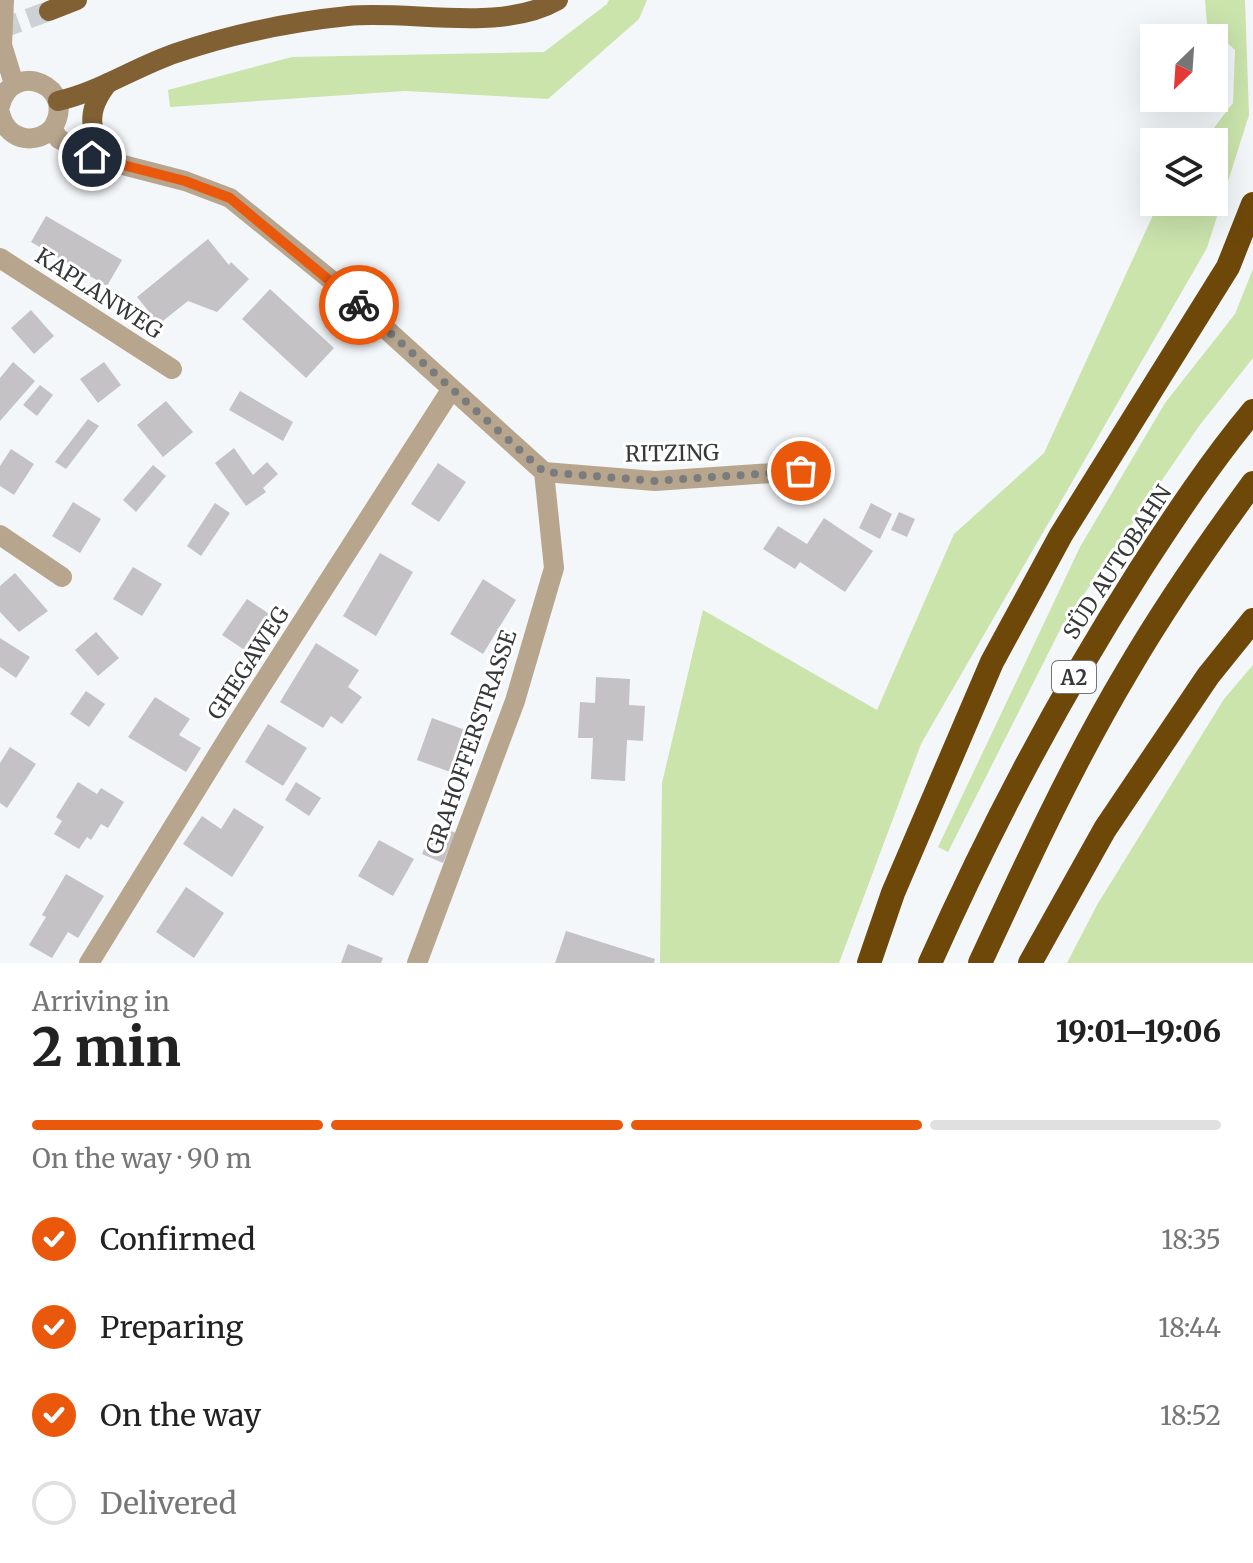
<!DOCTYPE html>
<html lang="en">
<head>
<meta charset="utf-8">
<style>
  :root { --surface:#fff; --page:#f6f6f6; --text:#222; --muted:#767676; --line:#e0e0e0; --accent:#ea580c }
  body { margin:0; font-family:Merriweather,serif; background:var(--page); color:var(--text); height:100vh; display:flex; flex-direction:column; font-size:30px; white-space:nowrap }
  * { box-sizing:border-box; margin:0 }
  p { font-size:26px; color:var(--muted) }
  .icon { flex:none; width:44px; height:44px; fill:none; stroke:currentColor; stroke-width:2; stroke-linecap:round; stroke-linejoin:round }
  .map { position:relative; height:963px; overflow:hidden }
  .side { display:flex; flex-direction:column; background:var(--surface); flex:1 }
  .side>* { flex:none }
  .needle { width:52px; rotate:205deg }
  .fabs { position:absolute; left:1140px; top:24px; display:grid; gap:16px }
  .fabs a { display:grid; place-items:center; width:88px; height:88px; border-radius:0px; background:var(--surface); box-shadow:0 8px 32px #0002; font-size:40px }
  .pin { position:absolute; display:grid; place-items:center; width:68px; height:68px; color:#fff; margin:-34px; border:4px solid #fff; border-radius:50%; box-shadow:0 2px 8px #0007 }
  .courier { position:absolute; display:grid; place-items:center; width:80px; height:80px; margin:-40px; border:6px solid #ea580c; border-radius:50%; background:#fff; color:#222; box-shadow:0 2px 10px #0007 }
  .headline em { font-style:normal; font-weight:800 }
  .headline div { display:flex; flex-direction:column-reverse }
  .headline { display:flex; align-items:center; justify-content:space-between; height:136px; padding:0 32px }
  h1 { font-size:52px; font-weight:800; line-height:60px }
  .bar { display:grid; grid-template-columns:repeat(4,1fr); gap:12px 8px; align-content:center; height:96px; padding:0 32px }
  .bar i { height:10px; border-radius:6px; background:var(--line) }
  .bar .current { background:var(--accent) }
  .bar p { grid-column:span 4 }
  ol { padding:0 32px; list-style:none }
  li { display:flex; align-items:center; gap:24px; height:88px }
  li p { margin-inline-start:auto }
  li .icon { padding:8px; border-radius:50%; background:var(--accent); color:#fff; stroke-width:4 }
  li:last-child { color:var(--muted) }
  li i { width:44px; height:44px; border:4px solid var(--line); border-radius:50% }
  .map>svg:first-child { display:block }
  .green { fill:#cae4ac }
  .building { fill:#c5c2c6 }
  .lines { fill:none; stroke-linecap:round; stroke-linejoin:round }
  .major-tunnel { stroke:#ced1d3; stroke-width:20; stroke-dasharray:20 10; stroke-linecap:butt }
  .minor { stroke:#b7a58d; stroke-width:20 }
  .major { stroke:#816134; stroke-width:20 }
  .highway { stroke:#6d4809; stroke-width:24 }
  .done { stroke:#797b7d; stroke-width:8; stroke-dasharray:0 14.4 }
  .route { stroke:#ea580c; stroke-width:10 }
  .labels { text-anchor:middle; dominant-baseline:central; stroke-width:6; stroke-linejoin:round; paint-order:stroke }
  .shield { fill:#fff; stroke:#737474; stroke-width:2 }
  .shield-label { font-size:20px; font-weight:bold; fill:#373839 }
  .street-label { font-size:22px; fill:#373839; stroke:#fff }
</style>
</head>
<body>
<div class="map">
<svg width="1253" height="963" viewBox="0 0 1253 963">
  <rect width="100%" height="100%" fill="#f4f7fa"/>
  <g class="green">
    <path d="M 609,0 L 647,0 L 639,19 L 548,99 L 405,91 L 170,107 L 168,90 L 292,57 L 544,52 L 607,4 Z"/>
    <path d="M 1205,0 L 1245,0 L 1249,115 L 1207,248 L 921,744 L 839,963 L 660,963 L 662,783 L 703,610 L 877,710 L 954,534 L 1044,453 L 1159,202 L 1214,202 L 1214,142 L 1203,142 L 1233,103 L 1235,50 L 1207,25 Z"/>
    <path d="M 1253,269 L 1253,358 L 1199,426 L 1061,628 L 948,852 L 938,847 L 1080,547 L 1165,403 L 1235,314 Z"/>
    <path d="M 1253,665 L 1253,963 L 1067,963 L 1097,905 L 1224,699 Z"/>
  </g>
  <g class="building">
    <path d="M 46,216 L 122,260 L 107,286 L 31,242 Z"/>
    <path d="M 208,239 L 229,265 L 231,262 L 249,279 L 217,312 L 188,301 L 159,324 L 137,297 Z"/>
    <path d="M 270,289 L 334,348 L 306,378 L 242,319 Z"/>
    <path d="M 31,310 L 54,336 L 34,354 L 11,328 Z"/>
    <path d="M 13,362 L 35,381 L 0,421 L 0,378 Z"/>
    <path d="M 104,362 L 121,385 L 98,403 L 80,379 Z"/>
    <path d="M 40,385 L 53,395 L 37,416 L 23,405 Z"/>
    <path d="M 240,391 L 293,422 L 283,441 L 229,410 Z"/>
    <path d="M 166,401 L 193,432 L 163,457 L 137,425 Z"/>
    <path d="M 88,419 L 99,426 L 66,469 L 55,462 Z"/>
    <path d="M 234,448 L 253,475 L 267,462 L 278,474 L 263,488 L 266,492 L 246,506 L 215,463 Z"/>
    <path d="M 11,449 L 34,464 L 14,495 L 0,486 L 0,466 Z"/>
    <path d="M 438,463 L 466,482 L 439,522 L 411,504 Z"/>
    <path d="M 153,465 L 166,476 L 136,512 L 123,500 Z"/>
    <path d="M 73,502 L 101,519 L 80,553 L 52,536 Z"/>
    <path d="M 215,503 L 230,513 L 201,556 L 187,546 Z"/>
    <path d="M 871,503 L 892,514 L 880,539 L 859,528 Z"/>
    <path d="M 899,512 L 915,519 L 907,537 L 891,530 Z"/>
    <path d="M 824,518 L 873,551 L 845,592 L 800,562 L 795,569 L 763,549 L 778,526 L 807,544 Z"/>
    <path d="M 380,553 L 413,572 L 376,636 L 343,616 Z"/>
    <path d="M 133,567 L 162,584 L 142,616 L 113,599 Z"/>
    <path d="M 15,573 L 48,611 L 19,632 L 0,612 L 0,586 Z"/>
    <path d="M 483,579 L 516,600 L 483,654 L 450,634 Z"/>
    <path d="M 247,599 L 274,617 L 249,653 L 222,635 Z"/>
    <path d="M 96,632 L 119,658 L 98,676 L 75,650 Z"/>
    <path d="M 0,638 L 30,657 L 16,678 L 0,667 Z"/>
    <path d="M 316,643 L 359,670 L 348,687 L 362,697 L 342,724 L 331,716 L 323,728 L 280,702 Z"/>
    <path d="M 596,677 L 630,679 L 629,705 L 645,706 L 643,741 L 627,740 L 625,781 L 591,779 L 593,738 L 578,738 L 580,702 L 595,703 Z"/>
    <path d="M 86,691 L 105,704 L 89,727 L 70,714 Z"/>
    <path d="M 155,697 L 190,719 L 179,735 L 201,748 L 186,772 L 128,737 Z"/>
    <path d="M 432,718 L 468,731 L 453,773 L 417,760 Z"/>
    <path d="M 268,724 L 307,748 L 283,786 L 245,762 Z"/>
    <path d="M 10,747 L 36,764 L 7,808 L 0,803 L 0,763 Z"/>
    <path d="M 78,782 L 97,794 L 101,788 L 124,802 L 108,828 L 101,824 L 91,840 L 87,837 L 79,849 L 54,834 L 62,821 L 56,817 Z"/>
    <path d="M 296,782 L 321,798 L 309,816 L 285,800 Z"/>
    <path d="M 234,808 L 264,827 L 232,877 L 183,844 L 202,816 L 221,829 Z"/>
    <path d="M 435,824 L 456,833 L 443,863 L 422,854 Z"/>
    <path d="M 379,840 L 414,859 L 393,896 L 358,876 Z"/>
    <path d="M 66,874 L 104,896 L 78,938 L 68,932 L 52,958 L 29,945 L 46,917 L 42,915 Z"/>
    <path d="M 186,887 L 224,913 L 194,958 L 156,932 Z"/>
    <path d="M 566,931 L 655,959 L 654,963 L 555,963 Z"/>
    <path d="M 348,944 L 383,958 L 381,963 L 341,963 Z"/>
  </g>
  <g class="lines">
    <path class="major-tunnel" d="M 0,29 L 49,11"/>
    <g class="minor">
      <path d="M 4,0 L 2,45 L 14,84"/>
      <path d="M 0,106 C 11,58 80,86 52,129 C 32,147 6,138 0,113"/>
      <path d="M 52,129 L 59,139 L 92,157 L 185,181 L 230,198 L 336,284 L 544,472 L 554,568 L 515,701 L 417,963"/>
      <path d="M 0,258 L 172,369"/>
      <path d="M 544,472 L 655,481 L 801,471"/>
      <path d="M 0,535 L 62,577"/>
      <path d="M 89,963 L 233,730 L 451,390"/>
    </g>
    <g class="major">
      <path d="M 49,11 L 77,0"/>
      <path d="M 108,83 C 84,112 89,134 112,164"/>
      <path d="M 58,101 C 99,92 135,67 176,53 C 232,34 289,22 348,16 C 412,10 501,33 558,0"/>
    </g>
    <g class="highway">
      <path d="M 869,963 L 893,893 L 992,662 L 1061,535 L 1228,267 L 1253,204"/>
      <path d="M 930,963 C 991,826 1059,697 1140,570 C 1175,516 1212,460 1253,411"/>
      <path d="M 980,963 C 1026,864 1072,764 1128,670 C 1166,605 1209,543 1253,483"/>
      <path d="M 1030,963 L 1105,829 L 1208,676 L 1253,620"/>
    </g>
  </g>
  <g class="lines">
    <path class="done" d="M 359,305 L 544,472 L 655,481 L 801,471"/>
    <path class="route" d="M 92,157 L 185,181 L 230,198 L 359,305"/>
  </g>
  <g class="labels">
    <rect class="shield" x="1052" y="661" width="44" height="32" rx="6"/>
    <g class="shield-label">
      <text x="1074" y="677">A2</text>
    </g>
    <g class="street-label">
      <text transform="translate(99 293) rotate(33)">KAPLANWEG</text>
      <text transform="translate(672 453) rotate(-1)">RITZING</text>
      <text transform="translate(1117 562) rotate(-57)">SÜD AUTOBAHN</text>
      <text transform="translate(248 663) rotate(-57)">GHEGAWEG</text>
      <text transform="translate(471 742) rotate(-71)">GRAHOFFERSTRASSE</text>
    </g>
  </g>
</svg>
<div class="fabs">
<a><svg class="needle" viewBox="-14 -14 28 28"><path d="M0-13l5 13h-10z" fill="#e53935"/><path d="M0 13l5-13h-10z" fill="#767676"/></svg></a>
<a><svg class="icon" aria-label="layers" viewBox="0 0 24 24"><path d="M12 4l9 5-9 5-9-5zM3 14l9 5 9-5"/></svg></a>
</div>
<div class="pin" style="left:801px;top:471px;background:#ea580c"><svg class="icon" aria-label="bag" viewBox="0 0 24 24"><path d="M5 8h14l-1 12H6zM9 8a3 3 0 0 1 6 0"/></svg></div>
<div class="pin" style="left:92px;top:157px;background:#1f2937"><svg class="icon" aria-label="home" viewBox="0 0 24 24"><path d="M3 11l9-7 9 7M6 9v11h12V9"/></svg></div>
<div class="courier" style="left:359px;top:305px"><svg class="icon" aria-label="bike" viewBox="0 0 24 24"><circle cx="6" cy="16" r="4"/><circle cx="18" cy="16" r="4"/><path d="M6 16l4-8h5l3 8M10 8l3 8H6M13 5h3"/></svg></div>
</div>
<section class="side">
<div class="headline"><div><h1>2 min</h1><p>Arriving in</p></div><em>19:01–19:06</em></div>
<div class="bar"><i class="current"></i><i class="current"></i><i class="current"></i><i></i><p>On the way · 90 m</p></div>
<ol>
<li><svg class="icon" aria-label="check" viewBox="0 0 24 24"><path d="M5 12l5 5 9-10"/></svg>Confirmed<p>18:35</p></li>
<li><svg class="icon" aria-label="check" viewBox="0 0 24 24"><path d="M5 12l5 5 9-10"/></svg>Preparing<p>18:44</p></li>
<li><svg class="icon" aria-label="check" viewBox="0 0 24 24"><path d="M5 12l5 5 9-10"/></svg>On the way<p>18:52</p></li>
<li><i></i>Delivered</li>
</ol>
</section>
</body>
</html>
